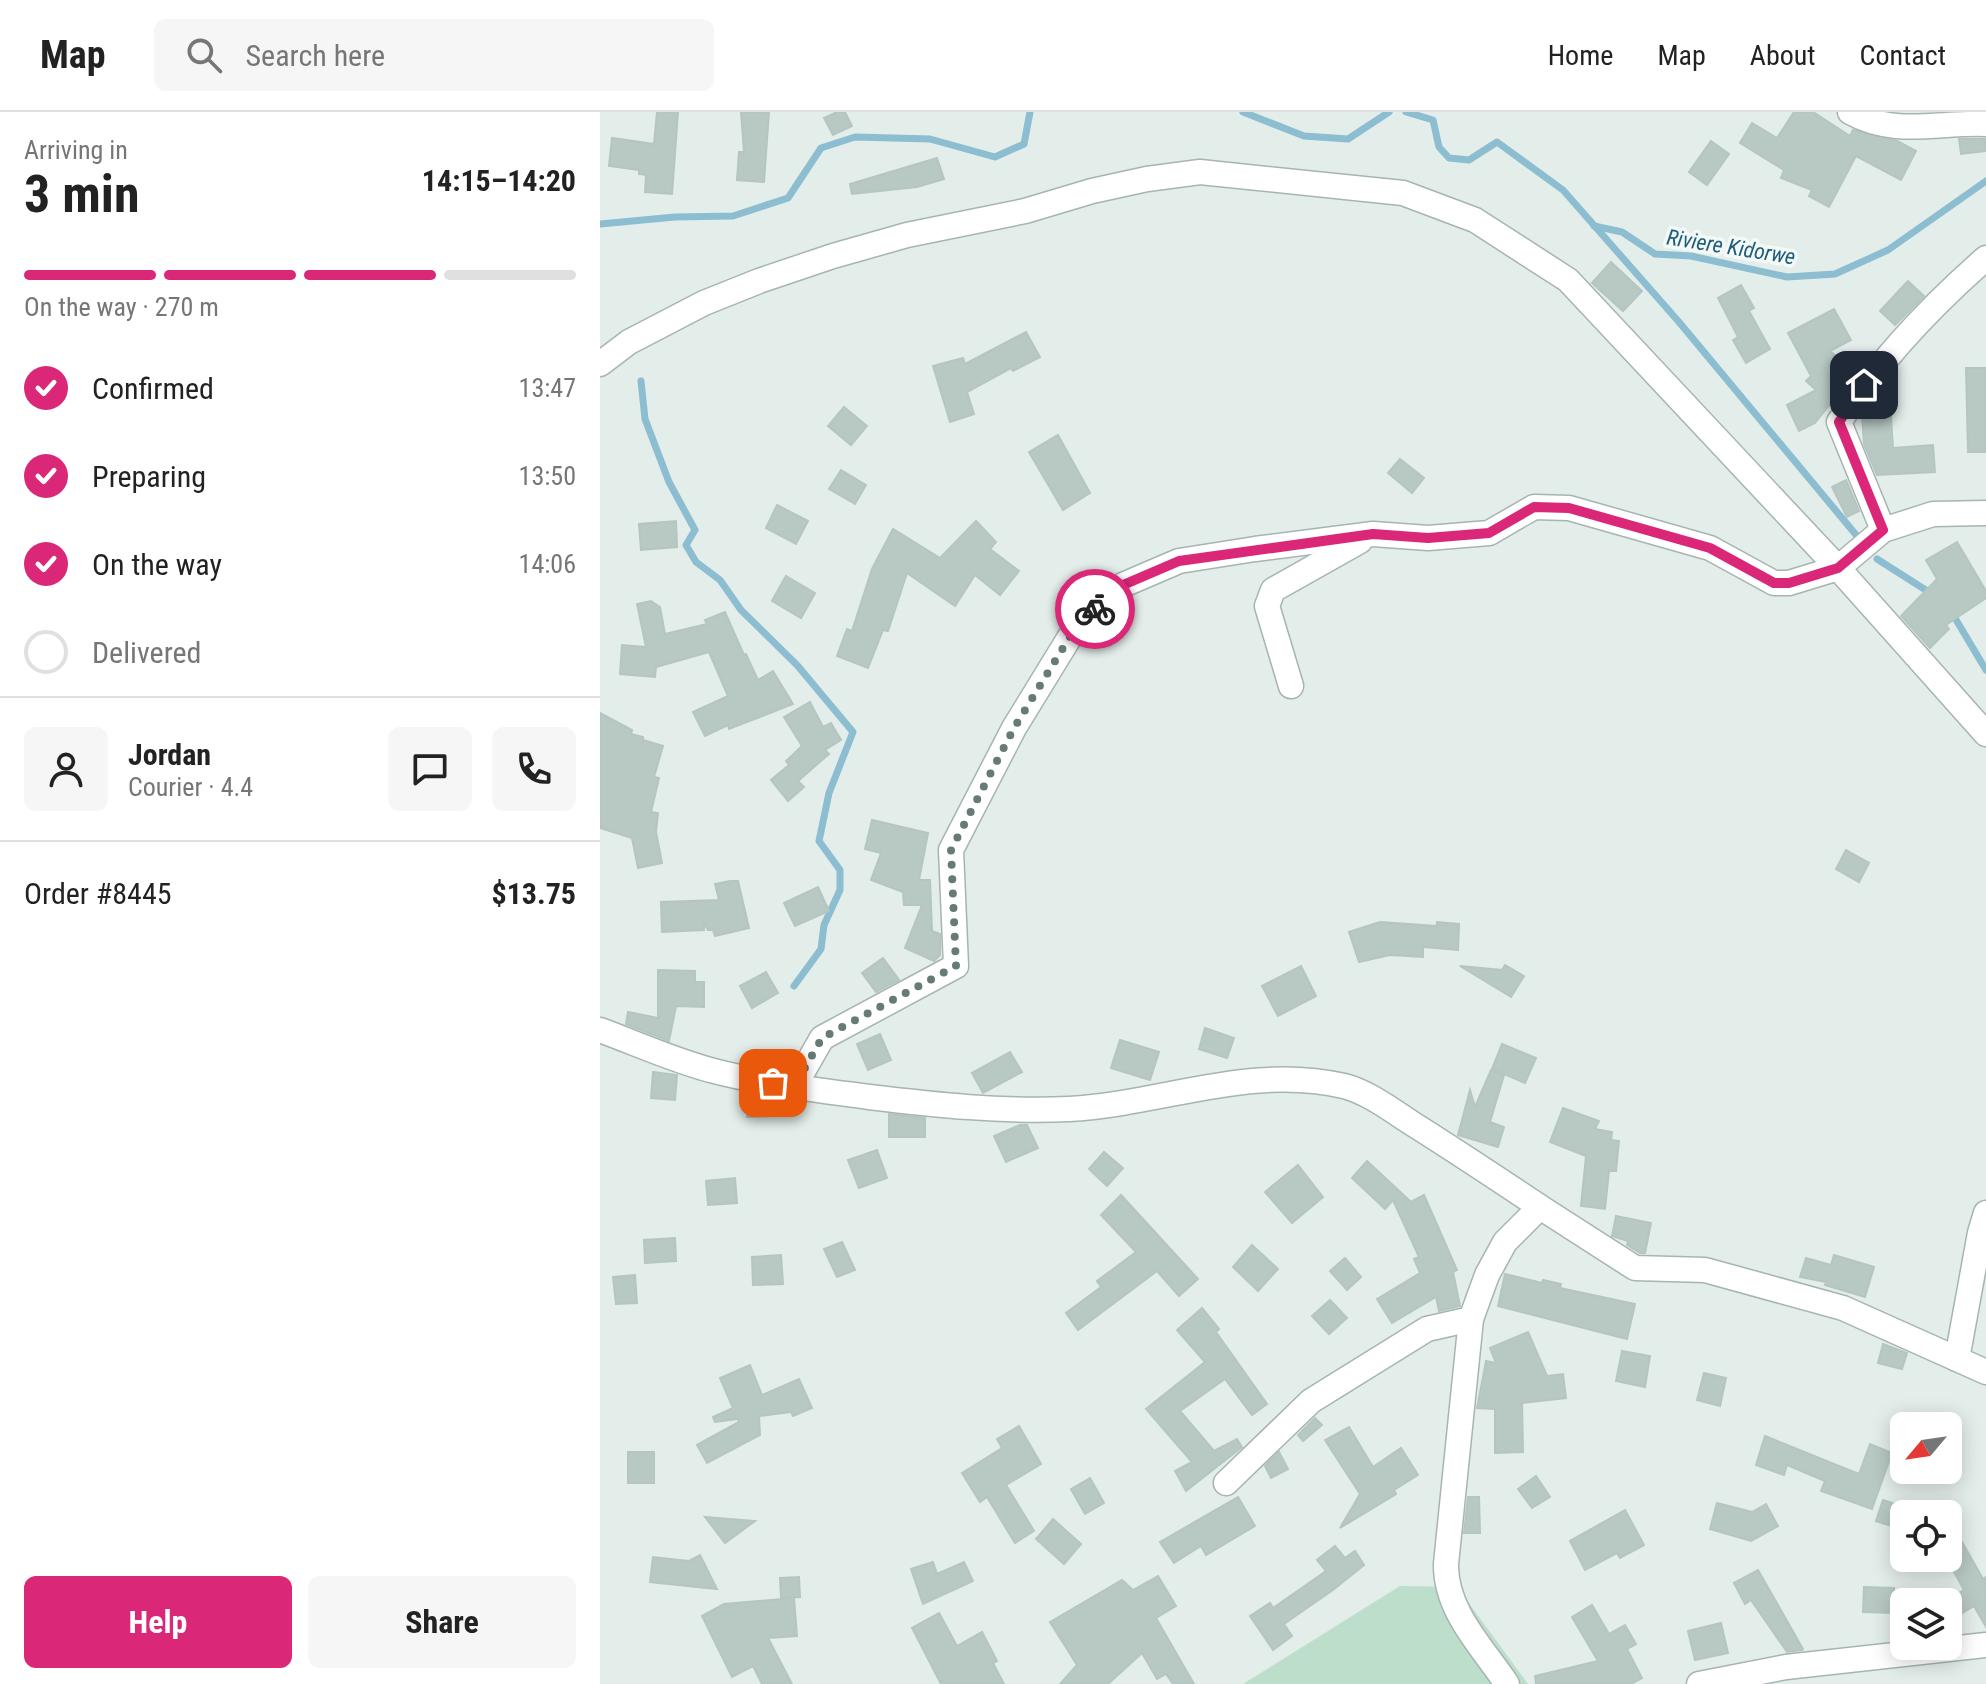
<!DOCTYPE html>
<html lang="en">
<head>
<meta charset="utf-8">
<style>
  :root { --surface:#fff; --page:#f6f6f6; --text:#222; --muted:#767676; --line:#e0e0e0; --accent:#db2777 }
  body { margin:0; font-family:"Roboto Condensed",sans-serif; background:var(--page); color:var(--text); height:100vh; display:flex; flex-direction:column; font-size:30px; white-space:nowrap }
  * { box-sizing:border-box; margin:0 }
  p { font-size:26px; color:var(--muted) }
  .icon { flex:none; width:44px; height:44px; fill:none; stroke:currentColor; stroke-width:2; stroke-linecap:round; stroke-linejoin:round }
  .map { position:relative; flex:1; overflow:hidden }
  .panel { display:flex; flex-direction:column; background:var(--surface); width:600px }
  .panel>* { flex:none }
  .needle { width:52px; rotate:241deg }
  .fabs { position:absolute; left:1290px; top:1300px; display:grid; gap:16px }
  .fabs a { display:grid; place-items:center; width:72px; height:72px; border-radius:12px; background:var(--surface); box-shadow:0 4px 20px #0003; font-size:40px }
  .pin { position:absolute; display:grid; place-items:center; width:68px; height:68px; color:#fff; margin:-34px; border-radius:16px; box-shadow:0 4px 12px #0006 }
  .courier { position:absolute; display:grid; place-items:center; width:80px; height:80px; margin:-40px; border:6px solid #db2777; border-radius:50%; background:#fff; color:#222; box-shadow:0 2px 10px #0007 }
  .headline em { font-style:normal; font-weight:700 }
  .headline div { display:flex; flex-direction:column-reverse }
  .headline { display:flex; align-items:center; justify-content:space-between; height:136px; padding:0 24px }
  h1 { font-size:52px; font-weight:700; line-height:60px }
  .bar { display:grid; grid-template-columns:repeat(4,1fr); gap:12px 8px; align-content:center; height:96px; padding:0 24px }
  .bar i { height:10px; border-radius:6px; background:var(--line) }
  .bar .selected { background:var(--accent) }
  .bar p { grid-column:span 4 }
  .line { display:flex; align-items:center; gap:20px; padding:0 24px; border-top:2px solid var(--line) }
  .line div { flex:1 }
  .round { display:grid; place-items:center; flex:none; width:84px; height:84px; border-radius:12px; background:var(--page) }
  ol { padding:0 24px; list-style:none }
  li { display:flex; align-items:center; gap:24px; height:88px }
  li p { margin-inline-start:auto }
  li .icon { padding:8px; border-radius:50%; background:var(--accent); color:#fff; stroke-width:4 }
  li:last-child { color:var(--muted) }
  li i { width:44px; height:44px; border:4px solid var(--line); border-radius:50% }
  .cta { display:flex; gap:16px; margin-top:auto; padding:16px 24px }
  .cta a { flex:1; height:92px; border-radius:12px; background:var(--accent); color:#fff; font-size:32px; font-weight:700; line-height:92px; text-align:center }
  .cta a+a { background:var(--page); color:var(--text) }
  header { display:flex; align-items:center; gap:48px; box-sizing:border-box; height:112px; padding:0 40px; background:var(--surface); border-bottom:2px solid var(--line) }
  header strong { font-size:38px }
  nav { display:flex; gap:44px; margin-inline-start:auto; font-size:28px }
  .search { width:560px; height:72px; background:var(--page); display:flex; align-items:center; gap:20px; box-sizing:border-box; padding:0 28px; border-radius:12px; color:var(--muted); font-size:30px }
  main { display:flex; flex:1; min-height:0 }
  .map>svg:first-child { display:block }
  .green { fill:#bcdeca }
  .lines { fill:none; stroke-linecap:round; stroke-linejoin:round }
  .stream { stroke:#8cbdd1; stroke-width:7 }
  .building { fill:#b8c8c3; stroke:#b5c6c2; stroke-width:2 }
  .street-casing { stroke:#a6b5b2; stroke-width:27 }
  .street { stroke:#fff; stroke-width:24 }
  .done { stroke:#667b78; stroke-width:8; stroke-dasharray:0 14.4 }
  .route { stroke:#db2777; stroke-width:10 }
  .labels { text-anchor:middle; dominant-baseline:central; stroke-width:7; stroke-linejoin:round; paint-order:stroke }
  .water-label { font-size:22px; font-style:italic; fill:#1d5e7a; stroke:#f4f9f7 }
</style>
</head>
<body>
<header>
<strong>Map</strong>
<div class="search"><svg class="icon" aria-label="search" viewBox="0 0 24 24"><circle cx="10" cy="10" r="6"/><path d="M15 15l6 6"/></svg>Search here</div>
<nav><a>Home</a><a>Map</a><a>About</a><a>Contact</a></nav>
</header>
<main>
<section class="panel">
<div class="headline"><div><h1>3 min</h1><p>Arriving in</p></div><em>14:15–14:20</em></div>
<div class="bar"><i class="selected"></i><i class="selected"></i><i class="selected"></i><i></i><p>On the way · 270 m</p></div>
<ol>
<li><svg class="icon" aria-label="check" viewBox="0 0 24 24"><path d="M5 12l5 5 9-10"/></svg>Confirmed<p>13:47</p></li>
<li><svg class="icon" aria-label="check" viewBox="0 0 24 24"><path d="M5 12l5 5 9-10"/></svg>Preparing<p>13:50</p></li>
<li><svg class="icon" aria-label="check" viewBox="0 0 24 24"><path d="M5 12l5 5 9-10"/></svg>On the way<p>14:06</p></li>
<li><i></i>Delivered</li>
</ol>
<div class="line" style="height:144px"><a class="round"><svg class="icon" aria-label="person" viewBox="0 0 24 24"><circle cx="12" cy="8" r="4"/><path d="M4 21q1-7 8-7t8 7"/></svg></a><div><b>Jordan</b><p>Courier · 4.4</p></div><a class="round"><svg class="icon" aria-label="chat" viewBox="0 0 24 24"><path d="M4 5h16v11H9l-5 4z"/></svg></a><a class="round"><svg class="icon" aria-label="phone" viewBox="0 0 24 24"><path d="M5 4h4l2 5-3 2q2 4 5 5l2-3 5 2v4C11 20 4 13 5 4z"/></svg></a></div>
<div class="line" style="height:104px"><div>Order #8445</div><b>$13.75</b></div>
<div class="cta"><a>Help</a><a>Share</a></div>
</section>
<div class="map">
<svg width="1386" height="1572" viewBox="0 0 1386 1572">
  <rect width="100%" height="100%" fill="#e3edea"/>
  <path class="green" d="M 800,1474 L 857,1475 L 928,1572 L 643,1572 Z"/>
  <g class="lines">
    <g class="stream">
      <path d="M 643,0 L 704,24 L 748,27 L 789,0"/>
      <path d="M 806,0 L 833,8 L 839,35 L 849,46 L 869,48 L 897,30 L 963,78 L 1079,210 L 1257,424"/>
      <path d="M 0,112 L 75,105 L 133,104 L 188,86 L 221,36 L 255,25 L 330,27 L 395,45 L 424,32 L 430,0"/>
      <path d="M 994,114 L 1022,120 L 1055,142 L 1091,144 L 1187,165 L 1235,162 L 1288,138 L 1386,69"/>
      <path d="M 41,269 L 45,307 L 69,370 L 95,418 L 86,433 L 96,450 L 120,468 L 141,498 L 197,553 L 253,620 L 229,681 L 219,729 L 240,758 L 240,778 L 224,813 L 221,837 L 194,874"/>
      <path d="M 1277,447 L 1332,482"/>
      <path d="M 1352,501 L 1386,558"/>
    </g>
  </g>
  <g class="building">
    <path d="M 57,0 L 78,0 L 72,82 L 45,80 L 46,63 L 39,62 L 39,58 L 9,54 L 12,26 L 54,32 Z"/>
    <path d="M 141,0 L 169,0 L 164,70 L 137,68 L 139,40 L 144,40 Z"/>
    <path d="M 237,0 L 245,0 L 252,14 L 233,23 L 224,6 Z"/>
    <path d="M 1194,0 L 1213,0 L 1250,24 L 1253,18 L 1297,29 L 1316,39 L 1301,68 L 1256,44 L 1229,95 L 1209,84 L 1212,78 L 1181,66 L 1184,58 L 1140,31 L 1152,11 L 1177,26 Z"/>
    <path d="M 1359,27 L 1386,27 L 1386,39 L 1361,42 Z"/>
    <path d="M 1111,29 L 1129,42 L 1107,73 L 1089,60 Z"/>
    <path d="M 337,46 L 344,67 L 317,75 L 252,82 L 250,72 Z"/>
    <path d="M 1011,150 L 1042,179 L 1023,199 L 992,171 Z"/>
    <path d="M 1308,169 L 1324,184 L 1295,213 L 1280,199 Z"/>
    <path d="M 1141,173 L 1154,196 L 1149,199 L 1170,237 L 1146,251 L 1133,228 L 1138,225 L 1118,186 Z"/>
    <path d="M 1234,197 L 1251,228 L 1230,239 L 1255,259 L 1258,257 L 1215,311 L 1199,319 L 1187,293 L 1216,278 L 1206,269 L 1211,264 L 1188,221 Z"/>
    <path d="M 426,220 L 440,245 L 413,259 L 411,256 L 367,280 L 374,302 L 350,310 L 333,254 L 363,246 L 365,252 Z"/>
    <path d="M 1366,256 L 1386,256 L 1386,340 L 1368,340 Z"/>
    <path d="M 1290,290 L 1293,336 L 1333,333 L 1335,360 L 1277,363 L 1264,332 L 1262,303 L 1270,292 Z"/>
    <path d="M 244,295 L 267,314 L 251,333 L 228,314 Z"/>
    <path d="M 458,323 L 490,381 L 463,398 L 429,340 Z"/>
    <path d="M 800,347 L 824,366 L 812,381 L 788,361 Z"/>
    <path d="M 241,358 L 266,373 L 255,392 L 229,377 Z"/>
    <path d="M 1246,368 L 1259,399 L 1247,405 L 1232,375 Z"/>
    <path d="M 177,393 L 208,409 L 196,432 L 166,416 Z"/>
    <path d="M 76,409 L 77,435 L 41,438 L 39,412 Z"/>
    <path d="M 376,409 L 396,430 L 390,437 L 419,459 L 400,483 L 375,463 L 355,494 L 307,461 L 288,519 L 283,518 L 268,556 L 237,544 L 247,517 L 252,519 L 272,457 L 293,417 L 340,446 Z"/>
    <path d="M 1357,430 L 1386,479 L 1386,486 L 1346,513 L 1349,517 L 1330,536 L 1301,504 L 1337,467 L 1326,448 Z"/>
    <path d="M 186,464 L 215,481 L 201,506 L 172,489 Z"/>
    <path d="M 51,489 L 60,495 L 65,522 L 107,512 L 105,508 L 125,500 L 144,543 L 146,542 L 158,568 L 173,559 L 193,592 L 129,617 L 128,613 L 105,624 L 93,600 L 128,584 L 109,540 L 56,555 L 55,565 L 20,562 L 22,533 L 46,535 L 37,492 Z"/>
    <path d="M 210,590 L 223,615 L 231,611 L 241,628 L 225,638 L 229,642 L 198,669 L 204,675 L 188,689 L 171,668 L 189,653 L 186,649 L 202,634 L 184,605 Z"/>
    <path d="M 0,601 L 32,618 L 31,622 L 43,625 L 43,628 L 63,634 L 54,665 L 59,666 L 51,700 L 58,701 L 56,720 L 62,751 L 38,756 L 32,726 L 0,716 Z"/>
    <path d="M 272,708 L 328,721 L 319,768 L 330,768 L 332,819 L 340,822 L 340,843 L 334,849 L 305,836 L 322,793 L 304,793 L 303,780 L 271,768 L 281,741 L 265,737 Z"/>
    <path d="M 1246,738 L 1269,751 L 1259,770 L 1236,757 Z"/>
    <path d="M 130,769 L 138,769 L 149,816 L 115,824 L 113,818 L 108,818 L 104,811 L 104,818 L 62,820 L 61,790 L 119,788 L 115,772 Z"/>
    <path d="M 218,775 L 229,799 L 195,814 L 184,791 Z"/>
    <path d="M 780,810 L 837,814 L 837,810 L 859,812 L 858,838 L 823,835 L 823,845 L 790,843 L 759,850 L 749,820 Z"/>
    <path d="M 283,846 L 299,868 L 276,880 L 262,861 Z"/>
    <path d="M 905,853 L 924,864 L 911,885 L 860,854 L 902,858 Z"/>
    <path d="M 701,854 L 716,884 L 678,904 L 662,874 Z"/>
    <path d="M 58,858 L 95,859 L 95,870 L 104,870 L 104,895 L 76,894 L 69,929 L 26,912 L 28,900 L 58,906 Z"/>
    <path d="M 166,860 L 178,881 L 152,896 L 140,874 Z"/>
    <path d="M 605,916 L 634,926 L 627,946 L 599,937 Z"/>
    <path d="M 280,922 L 291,948 L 268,958 L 257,932 Z"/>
    <path d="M 520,928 L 559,940 L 550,968 L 511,956 Z"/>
    <path d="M 902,932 L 936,946 L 925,971 L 892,957 Z"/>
    <path d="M 410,940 L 422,960 L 383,981 L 372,961 Z"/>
    <path d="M 891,958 L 904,963 L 890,1010 L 904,1015 L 898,1035 L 858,1023 L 870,978 L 875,995 Z"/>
    <path d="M 53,960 L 77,963 L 75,988 L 51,986 Z"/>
    <path d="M 147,982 L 171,986 L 171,1004 L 147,1005 Z"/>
    <path d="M 963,996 L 999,1009 L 995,1017 L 1012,1020 L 1011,1028 L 1019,1029 L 1016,1059 L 1009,1059 L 1005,1097 L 981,1094 L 986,1044 L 950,1030 Z"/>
    <path d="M 289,1002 L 325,1006 L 325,1025 L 289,1025 Z"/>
    <path d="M 420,1013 L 427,1013 L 438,1036 L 406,1050 L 394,1024 Z"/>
    <path d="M 277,1038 L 287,1066 L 259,1076 L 248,1048 Z"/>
    <path d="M 504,1040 L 523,1056 L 507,1074 L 489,1057 Z"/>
    <path d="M 767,1049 L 811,1090 L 824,1083 L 857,1158 L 853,1160 L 860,1194 L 839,1199 L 836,1185 L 792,1211 L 777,1187 L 820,1161 L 814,1147 L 819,1145 L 793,1088 L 785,1097 L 752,1066 Z"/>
    <path d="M 698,1053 L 723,1085 L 692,1111 L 665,1080 Z"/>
    <path d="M 135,1066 L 137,1091 L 108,1093 L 106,1069 Z"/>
    <path d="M 521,1083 L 598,1167 L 579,1184 L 557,1159 L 478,1218 L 466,1201 L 501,1175 L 497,1169 L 536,1140 L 501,1103 Z"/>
    <path d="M 1016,1104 L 1051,1111 L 1045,1141 L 1040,1141 L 1027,1133 L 1028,1129 L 1012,1124 Z"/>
    <path d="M 75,1126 L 76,1149 L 45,1151 L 44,1128 Z"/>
    <path d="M 242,1130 L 255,1158 L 237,1165 L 224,1137 Z"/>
    <path d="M 652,1133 L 678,1157 L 658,1179 L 633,1155 Z"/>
    <path d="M 181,1143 L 183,1172 L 153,1173 L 152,1145 Z"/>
    <path d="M 1234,1143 L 1274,1155 L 1265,1185 L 1225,1173 L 1226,1170 L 1200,1165 L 1206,1146 L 1231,1153 Z"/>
    <path d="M 745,1146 L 761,1165 L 747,1178 L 730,1159 Z"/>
    <path d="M 905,1162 L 942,1171 L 943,1168 L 961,1172 L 960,1176 L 1035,1192 L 1027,1227 L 898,1194 Z"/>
    <path d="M 35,1163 L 37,1191 L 16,1192 L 13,1165 Z"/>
    <path d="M 730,1188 L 747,1206 L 729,1222 L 712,1204 Z"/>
    <path d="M 602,1196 L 619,1217 L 616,1220 L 667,1292 L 652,1303 L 625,1267 L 580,1299 L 614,1339 L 637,1327 L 642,1335 L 586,1379 L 575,1359 L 592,1350 L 546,1297 L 605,1250 L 577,1218 Z"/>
    <path d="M 928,1220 L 947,1264 L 963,1262 L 966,1286 L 922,1291 L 923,1340 L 895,1341 L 895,1297 L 877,1296 L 886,1249 L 896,1251 L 890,1236 Z"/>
    <path d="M 1283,1232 L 1307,1241 L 1302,1257 L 1278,1251 Z"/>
    <path d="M 1022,1239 L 1050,1244 L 1045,1275 L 1016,1269 Z"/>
    <path d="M 150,1253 L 162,1283 L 199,1267 L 212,1296 L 193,1304 L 191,1300 L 159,1304 L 160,1323 L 107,1351 L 97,1333 L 139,1310 L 138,1307 L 115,1310 L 113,1305 L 133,1296 L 120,1266 Z"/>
    <path d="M 1104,1261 L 1126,1266 L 1120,1294 L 1097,1288 Z"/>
    <path d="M 715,1306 L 722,1313 L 703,1329 L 698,1323 Z"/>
    <path d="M 419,1314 L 441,1352 L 406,1373 L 434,1419 L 415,1431 L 387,1385 L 380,1390 L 362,1361 L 402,1336 L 397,1327 Z"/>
    <path d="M 749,1315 L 773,1355 L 801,1336 L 818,1363 L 794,1378 L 796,1382 L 740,1416 L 760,1382 L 725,1328 Z"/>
    <path d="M 1165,1324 L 1259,1362 L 1270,1332 L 1292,1341 L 1272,1397 L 1221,1379 L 1225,1369 L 1187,1353 L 1184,1363 L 1156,1353 Z"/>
    <rect x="28" y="1340" width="26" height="31"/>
    <path d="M 679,1340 L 688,1357 L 671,1366 L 665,1354 Z"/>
    <path d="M 936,1364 L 950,1385 L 932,1396 L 918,1377 Z"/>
    <path d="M 490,1366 L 504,1391 L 485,1402 L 471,1377 Z"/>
    <path d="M 638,1385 L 655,1414 L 606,1443 L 601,1434 L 574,1451 L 560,1430 Z"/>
    <path d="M 868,1385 L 879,1385 L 880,1421 L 864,1421 Z"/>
    <path d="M 1283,1388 L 1304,1395 L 1304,1418 L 1276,1409 Z"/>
    <path d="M 1117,1391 L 1152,1400 L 1166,1392 L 1178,1414 L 1151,1429 L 1110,1417 Z"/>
    <path d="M 1025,1398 L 1044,1433 L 1020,1446 L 1017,1441 L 985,1458 L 970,1429 Z"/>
    <path d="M 105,1405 L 155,1409 L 125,1431 Z"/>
    <path d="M 1348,1405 L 1383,1467 L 1386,1465 L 1386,1515 L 1374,1494 L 1348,1510 L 1348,1487 L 1364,1478 L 1348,1449 Z"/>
    <path d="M 453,1407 L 481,1432 L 464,1452 L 436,1427 Z"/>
    <path d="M 735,1434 L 745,1446 L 755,1439 L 764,1453 L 733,1478 L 684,1512 L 692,1524 L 673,1538 L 650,1504 L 670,1491 L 673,1496 L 726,1459 L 717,1448 Z"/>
    <path d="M 100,1443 L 117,1477 L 50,1470 L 53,1445 L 89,1449 Z"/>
    <path d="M 333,1450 L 337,1462 L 364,1450 L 373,1469 L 323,1492 L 311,1457 Z"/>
    <path d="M 1158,1458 L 1203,1537 L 1202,1538 L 1187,1540 L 1151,1488 L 1145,1492 L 1134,1471 Z"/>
    <path d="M 558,1464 L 576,1494 L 556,1506 L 594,1572 L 573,1572 L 566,1562 L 557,1567 L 542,1541 L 508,1572 L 460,1572 L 477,1553 L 450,1510 L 522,1468 L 533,1478 Z"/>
    <path d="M 199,1465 L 200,1485 L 181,1486 L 180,1466 Z"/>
    <path d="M 1264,1475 L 1294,1476 L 1294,1501 L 1263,1500 Z"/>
    <path d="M 194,1486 L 197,1524 L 168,1526 L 192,1572 L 162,1572 L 153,1554 L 132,1565 L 102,1504 L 124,1492 Z"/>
    <path d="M 992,1493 L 1009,1522 L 1025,1513 L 1036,1532 L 1027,1537 L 1042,1566 L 1031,1572 L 936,1572 L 935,1564 L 998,1549 L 972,1505 Z"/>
    <path d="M 339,1501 L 357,1534 L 382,1520 L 397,1549 L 393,1551 L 404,1572 L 341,1572 L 312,1516 Z"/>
    <path d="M 1121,1511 L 1128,1541 L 1095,1548 L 1088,1519 Z"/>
  </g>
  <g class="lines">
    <g class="street-casing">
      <g id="street">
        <path d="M 1250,0 C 1295,25 1337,10 1386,12"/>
        <path d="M 0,252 L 29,230 L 104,191 L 159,169 L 233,144 L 307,123 L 425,99 L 492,79 L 547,67 L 600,60 L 803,81 L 875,108 L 968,168 L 1238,456 L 1386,622"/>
        <path d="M 1283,418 L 1239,310 C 1280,248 1330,195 1386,146"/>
        <path d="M 691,574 L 667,494 L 673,478 L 760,429"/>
        <path d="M 0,918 C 38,932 75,949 114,959 C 165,972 217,978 269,985 C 336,993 402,1000 469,997 C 563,992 648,952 744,974 C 768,980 793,999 813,1012 C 856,1039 898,1067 940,1095 L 905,1130 L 887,1163 L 871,1207 L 846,1452 C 845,1498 882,1535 907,1572"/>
        <path d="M 194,975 L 222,926 L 356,854 L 351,738 L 414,616 L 479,510 L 523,473 L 579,449 L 655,437 L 773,422 L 828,426 L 889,421 L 934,395 L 969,396 L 1110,436 L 1174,471 L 1189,471 L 1238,456 L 1283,418 L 1333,402 L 1386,401"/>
        <path d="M 940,1095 L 1035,1156 L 1105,1158 L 1243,1196 L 1386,1260"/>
        <path d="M 1357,1247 L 1380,1121 L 1386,1101"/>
        <path d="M 626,1371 L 711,1289 L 827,1217 L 871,1207"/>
        <path d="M 1099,1572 L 1186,1555 L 1386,1533"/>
      </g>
    </g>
    <use href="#street" class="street"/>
  </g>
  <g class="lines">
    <path class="done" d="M 173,971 L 194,975 L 222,926 L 356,854 L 351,738 L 414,616 L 479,510 L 495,497"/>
    <path class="route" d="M 495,497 L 523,473 L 579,449 L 773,422 L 828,426 L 889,421 L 934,395 L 969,396 L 1110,436 L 1174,471 L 1189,471 L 1238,456 L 1283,418 L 1239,310 L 1264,273"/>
  </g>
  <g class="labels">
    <g class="water-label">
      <text transform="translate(1131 135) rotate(9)">Riviere Kidorwe</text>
    </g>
  </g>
</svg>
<div class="fabs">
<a><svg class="needle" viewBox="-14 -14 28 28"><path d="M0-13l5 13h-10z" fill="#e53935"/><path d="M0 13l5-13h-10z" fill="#767676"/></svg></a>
<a><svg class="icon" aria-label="locate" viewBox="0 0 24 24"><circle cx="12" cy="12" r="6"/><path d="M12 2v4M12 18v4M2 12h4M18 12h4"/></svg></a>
<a><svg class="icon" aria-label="layers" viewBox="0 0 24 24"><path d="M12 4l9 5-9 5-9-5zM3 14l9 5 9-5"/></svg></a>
</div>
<div class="pin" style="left:173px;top:971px;background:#ea580c"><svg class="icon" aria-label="bag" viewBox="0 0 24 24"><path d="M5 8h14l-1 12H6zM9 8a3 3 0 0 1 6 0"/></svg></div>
<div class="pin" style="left:1264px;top:273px;background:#1f2937"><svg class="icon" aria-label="home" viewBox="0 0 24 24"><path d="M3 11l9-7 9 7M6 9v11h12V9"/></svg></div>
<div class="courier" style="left:495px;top:497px"><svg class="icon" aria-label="bike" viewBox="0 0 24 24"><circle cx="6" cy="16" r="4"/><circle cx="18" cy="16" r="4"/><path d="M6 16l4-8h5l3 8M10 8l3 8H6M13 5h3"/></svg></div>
</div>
</main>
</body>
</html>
